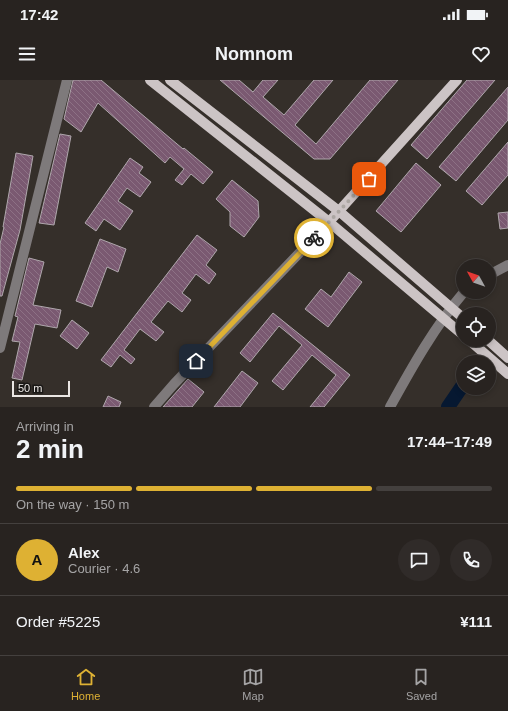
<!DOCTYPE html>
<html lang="en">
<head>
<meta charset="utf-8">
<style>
  :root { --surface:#282320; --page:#302b29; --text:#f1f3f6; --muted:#a5a4a5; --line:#44403e; --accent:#deb133 }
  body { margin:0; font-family:Helvetica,sans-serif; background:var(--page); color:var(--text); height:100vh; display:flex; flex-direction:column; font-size:15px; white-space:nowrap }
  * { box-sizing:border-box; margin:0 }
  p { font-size:13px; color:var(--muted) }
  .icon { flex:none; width:22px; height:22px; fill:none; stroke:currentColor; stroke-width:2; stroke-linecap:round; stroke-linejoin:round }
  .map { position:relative; height:327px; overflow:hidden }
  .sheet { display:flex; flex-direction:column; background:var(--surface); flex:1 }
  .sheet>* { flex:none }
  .needle { width:26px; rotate:310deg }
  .fabs { position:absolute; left:456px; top:179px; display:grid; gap:8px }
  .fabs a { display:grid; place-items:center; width:40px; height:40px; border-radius:50%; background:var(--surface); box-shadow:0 2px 6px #0003,0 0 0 1px var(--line); font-size:20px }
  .scale { position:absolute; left:12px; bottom:10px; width:58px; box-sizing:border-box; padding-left:4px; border:2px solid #eae6e3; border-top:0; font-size:11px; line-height:14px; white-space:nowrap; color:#eae6e3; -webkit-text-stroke:3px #1a1816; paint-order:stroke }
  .pin { position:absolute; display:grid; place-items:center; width:34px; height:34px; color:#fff; margin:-17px; border-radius:8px; box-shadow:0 2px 6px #0006 }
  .courier { position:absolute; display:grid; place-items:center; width:40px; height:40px; margin:-20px; border:3px solid #deb133; border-radius:50%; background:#fff; color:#222; box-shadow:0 1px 5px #0007 }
  .overview em { font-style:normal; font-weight:600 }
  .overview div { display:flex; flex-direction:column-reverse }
  .overview { display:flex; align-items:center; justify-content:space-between; height:68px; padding:0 16px }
  h1 { font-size:26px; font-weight:600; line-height:30px }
  .bar { display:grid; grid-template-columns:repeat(4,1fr); gap:6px 4px; align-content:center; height:48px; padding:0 16px }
  .bar i { height:5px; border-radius:3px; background:var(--line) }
  .bar .current { background:var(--accent) }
  .bar p { grid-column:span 4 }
  .line { display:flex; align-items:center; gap:10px; padding:0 16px; border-top:1px solid var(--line) }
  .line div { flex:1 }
  .round { display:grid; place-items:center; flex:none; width:42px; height:42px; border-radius:21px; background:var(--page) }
  .status { display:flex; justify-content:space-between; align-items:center; height:28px; padding:0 20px; background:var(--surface); direction:ltr }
  .status svg { height:11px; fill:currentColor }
  header { display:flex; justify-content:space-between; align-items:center; height:52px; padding:0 16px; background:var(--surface); font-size:18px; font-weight:600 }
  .tab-bar { display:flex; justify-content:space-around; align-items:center; height:56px; border-top:1px solid var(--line); background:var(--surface); font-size:11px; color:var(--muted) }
  .tab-bar a { display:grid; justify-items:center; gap:2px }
  .tab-bar .current { color:var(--accent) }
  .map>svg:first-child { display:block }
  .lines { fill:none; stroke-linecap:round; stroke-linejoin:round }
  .river { stroke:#061831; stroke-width:14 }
  .building { fill:url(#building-back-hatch); stroke:#afa7ac }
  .minor { stroke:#7e7a7b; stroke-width:10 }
  .major { stroke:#ccc4c5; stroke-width:10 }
  .done { stroke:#aba6a2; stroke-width:4; stroke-dasharray:0 7.2 }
  .route { stroke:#deb133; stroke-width:5 }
</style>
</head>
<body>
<div class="status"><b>17:42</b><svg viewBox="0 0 49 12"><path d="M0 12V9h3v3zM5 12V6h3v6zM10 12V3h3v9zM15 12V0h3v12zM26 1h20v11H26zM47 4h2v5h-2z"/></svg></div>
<header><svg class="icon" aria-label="menu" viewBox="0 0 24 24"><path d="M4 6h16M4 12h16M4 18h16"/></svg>Nomnom<svg class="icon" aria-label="heart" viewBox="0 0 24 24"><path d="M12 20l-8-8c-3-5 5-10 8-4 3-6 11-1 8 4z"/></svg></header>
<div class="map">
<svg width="508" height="327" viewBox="0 0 508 327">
  <defs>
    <pattern id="building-back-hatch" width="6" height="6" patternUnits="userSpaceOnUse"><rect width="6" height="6" fill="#7a5971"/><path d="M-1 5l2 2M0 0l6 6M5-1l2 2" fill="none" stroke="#8d7185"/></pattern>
  </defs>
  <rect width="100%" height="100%" fill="#352f2a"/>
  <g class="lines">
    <path class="river" d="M 448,327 L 463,305"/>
  </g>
  <g class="building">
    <path d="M 73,0 L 101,0 L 183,69 L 184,68 L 213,92 L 203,104 L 191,94 L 182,105 L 175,100 L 184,89 L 170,77 L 165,83 L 98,23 L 81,52 L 64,39 Z"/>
    <path d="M 220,0 L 239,0 L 253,12 L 263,0 L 278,0 L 263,17 L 284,35 L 314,0 L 333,0 L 295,45 L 316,64 L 370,0 L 398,0 L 330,79 L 314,79 Z"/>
    <path d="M 467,0 L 495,0 L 427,79 L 411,65 Z"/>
    <path d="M 508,7 L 508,40 L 456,101 L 439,87 Z"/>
    <path d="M 60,54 L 71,56 L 54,145 L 39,143 Z"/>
    <path d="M 508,62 L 508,95 L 482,125 L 466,111 Z"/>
    <path d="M 16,73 L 33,76 L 20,150 L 2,216 L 0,216 L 0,164 L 4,147 L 3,147 Z"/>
    <path d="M 130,78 L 143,87 L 139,93 L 151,102 L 140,117 L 127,108 L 118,121 L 133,131 L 120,150 L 104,139 L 96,151 L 85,143 Z"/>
    <path d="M 416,83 L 441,105 L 401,152 L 376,131 Z"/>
    <path d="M 232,100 L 258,121 L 259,137 L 244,157 L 230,146 L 230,132 L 216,119 Z"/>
    <path d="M 508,132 L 508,148 L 500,149 L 498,133 Z"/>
    <path d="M 197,155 L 217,170 L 206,185 L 216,194 L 209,204 L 196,194 L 182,213 L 191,220 L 182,232 L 168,221 L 151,242 L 164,252 L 156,261 L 140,249 L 124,270 L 135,279 L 131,284 L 120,275 L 111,287 L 101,280 Z"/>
    <path d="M 100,159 L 126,169 L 118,192 L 107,187 L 92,227 L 76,221 Z"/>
    <path d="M 29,178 L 44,182 L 33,225 L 61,230 L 57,248 L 35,244 L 22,300 L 12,298 L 20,262 L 12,261 L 18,237 L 15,236 Z"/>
    <path d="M 349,192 L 362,202 L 328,247 L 305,229 L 321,209 L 331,217 Z"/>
    <path d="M 273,233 L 350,295 L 324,327 L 310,327 L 336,295 L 312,275 L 283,310 L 272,301 L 302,265 L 279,246 L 250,282 L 240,273 Z"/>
    <path d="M 72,240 L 89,253 L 77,269 L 60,256 Z"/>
    <path d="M 242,291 L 258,303 L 240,327 L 214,327 Z"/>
    <path d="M 188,299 L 204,312 L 192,327 L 163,327 Z"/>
    <path d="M 108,316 L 121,322 L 119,327 L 103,327 Z"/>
  </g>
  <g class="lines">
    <g class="minor">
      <path d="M 489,195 L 508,185"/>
      <path d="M 0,268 L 67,0"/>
      <path d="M 154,327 L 174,304 L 329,142"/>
      <path d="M 390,327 C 412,287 435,246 464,212"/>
    </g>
    <g class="major">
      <path d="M 150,0 L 329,142 L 463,255"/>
      <path d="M 170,0 L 340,132 L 463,238"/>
      <path d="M 329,142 L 457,0"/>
      <path d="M 469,260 L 508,294"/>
      <path d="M 488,260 L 508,278"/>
    </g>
  </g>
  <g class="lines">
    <path class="done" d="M 314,158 L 369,99"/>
    <path class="route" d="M 196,281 L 314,158"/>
  </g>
</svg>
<div class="fabs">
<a><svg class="needle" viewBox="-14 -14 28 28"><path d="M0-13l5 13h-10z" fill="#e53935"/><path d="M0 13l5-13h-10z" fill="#a5a4a5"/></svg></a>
<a><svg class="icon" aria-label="locate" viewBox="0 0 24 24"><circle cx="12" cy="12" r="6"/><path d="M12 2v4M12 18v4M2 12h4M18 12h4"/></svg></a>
<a><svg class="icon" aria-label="layers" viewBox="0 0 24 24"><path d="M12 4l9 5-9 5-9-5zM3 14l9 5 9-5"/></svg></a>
</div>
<div class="scale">50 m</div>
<div class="pin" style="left:369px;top:99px;background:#ea580c"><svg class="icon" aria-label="bag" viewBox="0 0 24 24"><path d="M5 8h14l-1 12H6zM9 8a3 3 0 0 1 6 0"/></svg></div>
<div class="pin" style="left:196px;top:281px;background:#1f2937"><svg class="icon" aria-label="home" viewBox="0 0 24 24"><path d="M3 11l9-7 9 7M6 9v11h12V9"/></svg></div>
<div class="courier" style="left:314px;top:158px"><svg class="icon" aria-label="bike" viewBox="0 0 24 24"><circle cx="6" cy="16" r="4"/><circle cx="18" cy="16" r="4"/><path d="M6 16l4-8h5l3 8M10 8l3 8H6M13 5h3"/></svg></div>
</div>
<section class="sheet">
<div class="overview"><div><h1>2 min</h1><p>Arriving in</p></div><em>17:44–17:49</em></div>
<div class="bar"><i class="current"></i><i class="current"></i><i class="current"></i><i></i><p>On the way · 150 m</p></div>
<div class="line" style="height:72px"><b class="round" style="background:var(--accent);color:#111">A</b><div><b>Alex</b><p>Courier · 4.6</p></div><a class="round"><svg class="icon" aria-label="chat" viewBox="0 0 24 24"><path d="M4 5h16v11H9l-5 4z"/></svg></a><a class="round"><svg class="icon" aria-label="phone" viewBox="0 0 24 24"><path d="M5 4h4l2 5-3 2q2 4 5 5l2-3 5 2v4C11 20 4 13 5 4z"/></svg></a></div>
<div class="line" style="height:52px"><div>Order #5225</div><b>¥111</b></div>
</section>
<nav class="tab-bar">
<a class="current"><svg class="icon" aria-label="home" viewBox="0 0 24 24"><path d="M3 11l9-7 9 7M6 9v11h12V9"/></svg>Home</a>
<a><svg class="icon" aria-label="map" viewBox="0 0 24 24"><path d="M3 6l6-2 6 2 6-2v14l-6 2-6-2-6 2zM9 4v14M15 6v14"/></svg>Map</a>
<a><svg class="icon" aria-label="saved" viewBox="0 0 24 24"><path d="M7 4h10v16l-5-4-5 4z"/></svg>Saved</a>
</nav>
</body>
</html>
